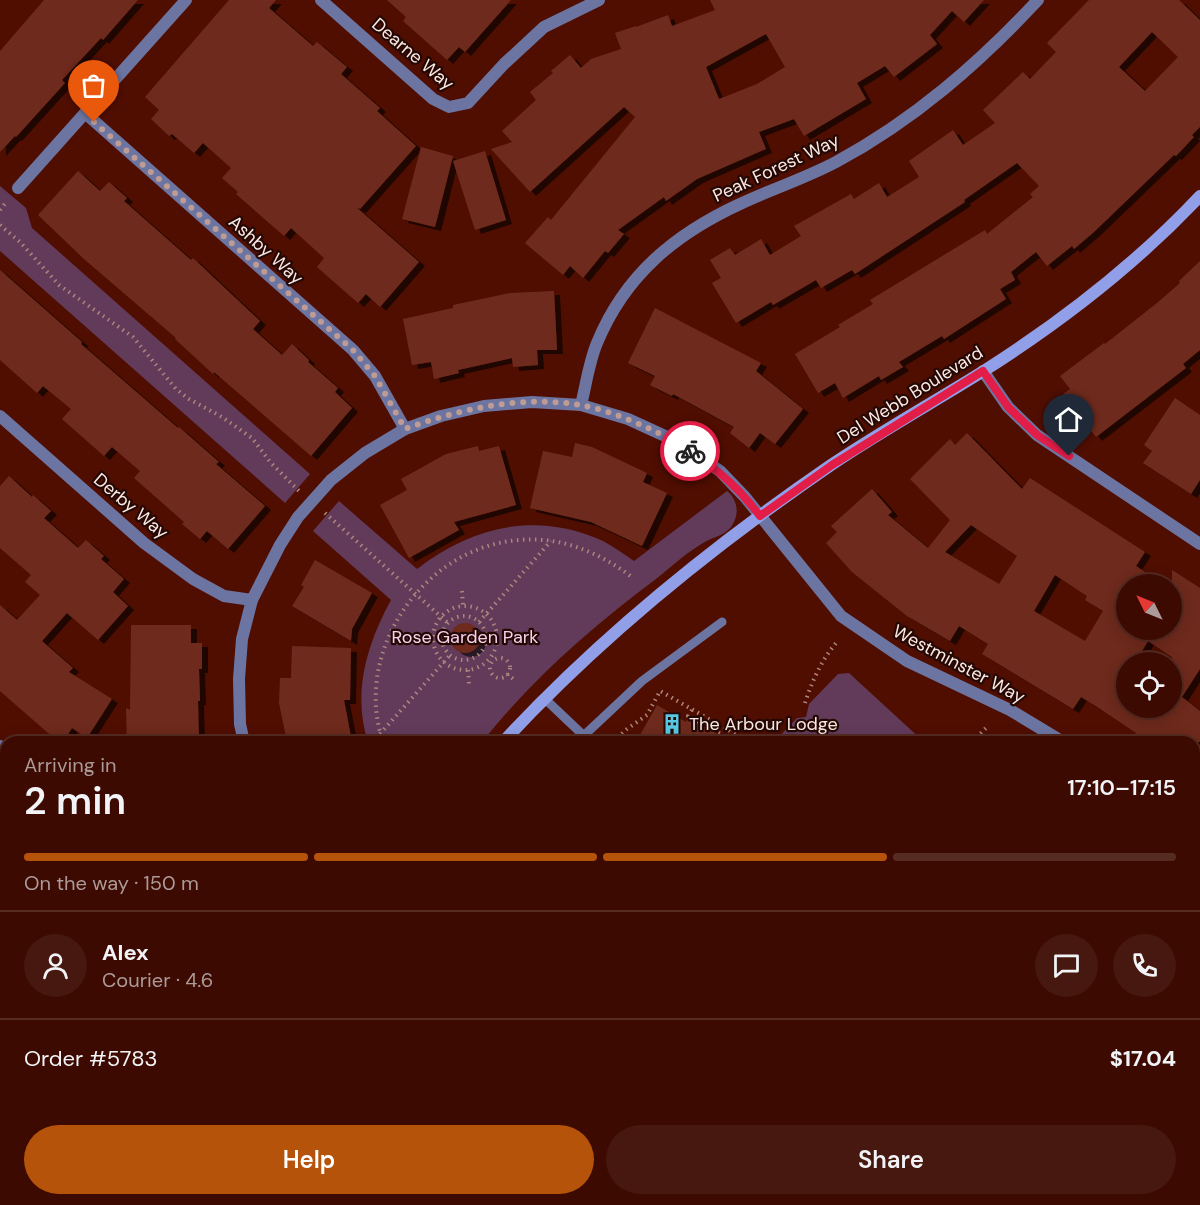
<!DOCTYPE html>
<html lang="en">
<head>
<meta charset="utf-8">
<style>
  :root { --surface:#3c0a00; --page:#47180f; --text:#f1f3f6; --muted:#ac9a99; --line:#552b22; --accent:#b45309 }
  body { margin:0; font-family:"DM Sans",sans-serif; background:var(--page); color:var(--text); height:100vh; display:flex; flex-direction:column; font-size:22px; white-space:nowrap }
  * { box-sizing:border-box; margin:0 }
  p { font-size:20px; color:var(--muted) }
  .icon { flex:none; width:33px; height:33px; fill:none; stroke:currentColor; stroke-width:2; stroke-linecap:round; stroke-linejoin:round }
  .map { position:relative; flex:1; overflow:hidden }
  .sheet { position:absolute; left:0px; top:736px; width:1200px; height:470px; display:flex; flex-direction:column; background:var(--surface); border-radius:18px 18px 0 0; box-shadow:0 3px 15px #0003,0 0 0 2px var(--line) }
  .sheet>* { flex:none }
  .needle { width:39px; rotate:313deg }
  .fabs { position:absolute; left:1116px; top:574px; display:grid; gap:12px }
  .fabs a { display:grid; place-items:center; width:66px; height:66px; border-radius:50%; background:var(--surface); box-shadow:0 3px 15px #0003,0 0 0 2px var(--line); font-size:30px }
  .pin { position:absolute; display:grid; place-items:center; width:51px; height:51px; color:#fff; margin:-62px -26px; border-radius:50% 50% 50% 0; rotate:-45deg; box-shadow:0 0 6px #0007 }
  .pin .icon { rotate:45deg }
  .courier { position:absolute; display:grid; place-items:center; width:60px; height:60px; margin:-30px; border:4px solid #e11d48; border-radius:50%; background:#fff; color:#222; box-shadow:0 2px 8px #0007 }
  .overview em { font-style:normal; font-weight:600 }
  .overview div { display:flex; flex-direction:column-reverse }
  .overview { display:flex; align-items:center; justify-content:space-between; height:102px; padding:0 24px }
  h1 { font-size:39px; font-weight:600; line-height:45px }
  .bar { display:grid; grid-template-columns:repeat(4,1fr); gap:9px 6px; align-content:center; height:72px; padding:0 24px }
  .bar i { height:8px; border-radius:4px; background:var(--line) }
  .bar .current { background:var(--accent) }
  .bar p { grid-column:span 4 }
  .line { display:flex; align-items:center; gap:15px; padding:0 24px; border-top:2px solid var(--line) }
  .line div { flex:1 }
  .round { display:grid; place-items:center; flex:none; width:63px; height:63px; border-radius:32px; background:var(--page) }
  .cta { display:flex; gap:12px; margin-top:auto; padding:12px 24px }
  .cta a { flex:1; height:69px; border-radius:36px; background:var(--accent); color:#fff; font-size:24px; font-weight:600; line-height:69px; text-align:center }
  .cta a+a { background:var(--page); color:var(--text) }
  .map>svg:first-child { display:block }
  .green { fill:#623b5a }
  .building { fill:#6e2c1c; fill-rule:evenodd; filter:url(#shadow) }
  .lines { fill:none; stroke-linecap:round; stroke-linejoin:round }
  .path { stroke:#ad867d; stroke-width:4; stroke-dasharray:1.5 4.5; stroke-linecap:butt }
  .lane { stroke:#6c75a2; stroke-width:9 }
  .street { stroke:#6c75a2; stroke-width:12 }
  .secondary { stroke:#919fe8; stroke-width:12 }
  .done { stroke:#be9c94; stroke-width:6; stroke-dasharray:0 10.8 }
  .route { stroke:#e11d48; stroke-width:8 }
  .labels { text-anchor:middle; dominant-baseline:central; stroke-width:4.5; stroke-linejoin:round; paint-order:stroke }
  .street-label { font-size:18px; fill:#fae9e4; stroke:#250804 }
  .park-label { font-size:18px; fill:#f5d3ed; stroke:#250804 }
  .poi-label { font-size:18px; fill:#fae9e4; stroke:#250804; text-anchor:start }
</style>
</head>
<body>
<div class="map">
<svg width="1200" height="1205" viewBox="0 0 1200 1205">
  <defs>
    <filter id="shadow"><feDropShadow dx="6" dy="4" stdDeviation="0" flood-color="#0009"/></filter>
  </defs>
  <rect width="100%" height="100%" fill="#500e00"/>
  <g class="green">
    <path d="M 0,186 L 26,208 L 32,228 L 310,474 L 285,503 L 0,251 Z"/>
    <path d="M 727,491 C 738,500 740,515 731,527 C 724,536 712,537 703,543 C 686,553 671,567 656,579 C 592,627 532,679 482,742 L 368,742 C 352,693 367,644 391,600 L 313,531 L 339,501 L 417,569 C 472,526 537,511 603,541 C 614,547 624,554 634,561 Z"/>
    <path d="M 849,673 L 924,742 L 774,742 L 797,718 L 806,717 L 809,704 L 838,674 Z"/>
    <path d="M 1194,1008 L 1200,1012 L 1200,1205 L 1119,1205 L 1112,1200 L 1194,1200 Z"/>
  </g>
  <g class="building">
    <path d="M 44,0 L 138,0 L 103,40 L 101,38 L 62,80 L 65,83 L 16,137 L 15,136 L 0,152 L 0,51 Z"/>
    <path d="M 229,0 L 276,0 L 269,8 L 313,46 L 317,42 L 347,67 L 341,74 L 380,108 L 377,111 L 416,146 L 360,209 L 356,207 L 419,262 L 380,307 L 366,294 L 358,303 L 317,267 L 324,258 L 291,228 L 284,236 L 236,194 L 238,192 L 222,178 L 231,168 L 203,143 L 194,153 L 172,134 L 169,136 L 151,119 L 159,110 L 145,97 Z"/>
    <path d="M 387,0 L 511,0 L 465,52 L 459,47 L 447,60 L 403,21 L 406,17 Z"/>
    <path d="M 710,0 L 984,0 L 964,22 L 952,11 L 930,35 L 937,44 L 894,77 L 885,66 L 857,83 L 866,99 L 804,136 L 794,119 L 759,132 L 766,149 L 697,179 L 666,201 L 664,197 L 618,230 L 624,234 L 608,253 L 605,251 L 583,278 L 570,266 L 563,275 L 525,243 L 548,217 L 551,220 L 635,117 L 624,107 L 530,192 L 491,149 L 512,142 L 502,131 L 536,100 L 530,92 L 553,73 L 551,71 L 570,55 L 581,68 L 591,59 L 621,49 L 615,33 L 636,26 L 636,27 L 668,15 L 672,26 L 715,10 ZM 766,34 L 785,67 L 757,84 L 719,99 L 706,67 Z"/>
    <path d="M 1089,0 L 1179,0 L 1200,20 L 1200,127 L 1192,135 L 1194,137 L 1176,156 L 1174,155 L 1094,232 L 1074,249 L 1072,246 L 1047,266 L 1036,252 L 1011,272 L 1015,280 L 1000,289 L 1006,299 L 944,339 L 942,336 L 899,362 L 903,367 L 881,380 L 879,376 L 843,398 L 835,383 L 818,393 L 795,354 L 840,327 L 838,325 L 873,304 L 870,300 L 985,230 L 987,234 L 1033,197 L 1030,194 L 1039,186 L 1017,163 L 964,200 L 965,202 L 855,274 L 852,270 L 821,288 L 816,280 L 773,305 L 771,302 L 736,323 L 712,283 L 721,278 L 710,260 L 730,248 L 735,255 L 761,239 L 770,255 L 801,236 L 794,226 L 851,194 L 854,199 L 879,183 L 887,197 L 919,177 L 909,161 L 953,130 L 963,145 L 995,123 L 983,110 L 1023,72 L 1030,79 L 1056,52 L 1047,43 ZM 1152,32 L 1178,57 L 1145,91 L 1119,67 Z"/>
    <path d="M 421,147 L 453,156 L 435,227 L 402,219 Z"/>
    <path d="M 485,151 L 506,220 L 475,230 L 453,161 Z"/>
    <path d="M 78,171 L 100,191 L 109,182 L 127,198 L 124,201 L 191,260 L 193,258 L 260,321 L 253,329 L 282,355 L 292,344 L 309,360 L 308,362 L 338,388 L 335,392 L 352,408 L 311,456 L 214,372 L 213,374 L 175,339 L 176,338 L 84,259 L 38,215 Z"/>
    <path d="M 1200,261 L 1200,350 L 1183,364 L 1186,368 L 1096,437 L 1063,394 L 1070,389 L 1060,376 L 1104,343 L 1105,344 L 1157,303 L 1180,283 L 1179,281 Z"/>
    <path d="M 0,270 L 82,342 L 81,344 L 178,428 L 179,427 L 219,462 L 216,464 L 265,506 L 228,549 L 207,531 L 200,539 L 182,524 L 184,522 L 134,478 L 140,471 L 112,447 L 104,456 L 62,419 L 71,409 L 43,386 L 37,393 L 0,360 Z"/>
    <path d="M 554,291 L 557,350 L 537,350 L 538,365 L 513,367 L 512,358 L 458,370 L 459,373 L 434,379 L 431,362 L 412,365 L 403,319 L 453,308 L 453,305 L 510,293 Z"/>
    <path d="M 655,308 L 761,363 L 756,371 L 803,409 L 775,444 L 760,433 L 749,448 L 730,433 L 734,427 L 673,394 L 672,396 L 650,385 L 655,376 L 628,363 Z"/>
    <path d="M 1175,398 L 1200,415 L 1200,480 L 1191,494 L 1143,463 L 1152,451 L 1144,445 Z"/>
    <path d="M 967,433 L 1022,489 L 1030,478 L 1145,552 L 1136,566 L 1164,585 L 1126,585 L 1126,630 L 1172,630 L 1172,570 L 1200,588 L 1200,669 L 1182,697 L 1200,711 L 1200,742 L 1129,742 L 1136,733 L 1099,708 L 1081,697 L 1073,709 L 982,654 L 988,644 L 959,626 L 950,641 L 907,616 L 852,572 L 826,543 L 837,532 L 831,526 L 872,489 L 892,512 L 888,515 L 928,548 L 950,520 L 910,479 L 950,439 L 955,445 ZM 971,525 L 1017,556 L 999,584 L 945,552 ZM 1055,575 L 1087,596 L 1085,600 L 1103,611 L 1085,641 L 1034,611 ZM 1148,641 L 1172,657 L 1172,708 L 1126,708 L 1126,663 L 1135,663 Z"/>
    <path d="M 575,443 L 592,447 L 647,473 L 643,482 L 667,493 L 642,546 L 591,522 L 530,508 L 543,451 L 572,457 Z"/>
    <path d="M 478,446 L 479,451 L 499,446 L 516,505 L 454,522 L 459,530 L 409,558 L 380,505 L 407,490 L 401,479 L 446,454 Z"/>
    <path d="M 9,476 L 32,497 L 33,495 L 51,511 L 44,518 L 78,548 L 86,540 L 104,556 L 101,559 L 124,579 L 113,592 L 128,606 L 98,640 L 67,613 L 42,641 L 73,668 L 69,672 L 112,699 L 87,738 L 72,728 L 63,742 L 48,733 L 0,691 L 0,605 L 17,620 L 40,595 L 25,582 L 31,575 L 0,548 L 0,486 Z"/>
    <path d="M 315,560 L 372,593 L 352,629 L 351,641 L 292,606 L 304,587 L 301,585 Z"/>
    <circle cx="465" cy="638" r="15"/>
    <path d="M 131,625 L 191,625 L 191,643 L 202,643 L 202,669 L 199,669 L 200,701 L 198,701 L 199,742 L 127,742 L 126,708 L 130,710 Z"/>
    <path d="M 292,646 L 351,648 L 350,700 L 344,700 L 352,742 L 287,742 L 279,703 L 280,678 L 291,678 Z"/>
    <path d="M 657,705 L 686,722 L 688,718 L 732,742 L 653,742 L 640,735 Z"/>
  </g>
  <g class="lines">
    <g class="path">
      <path d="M 0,210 L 7,201"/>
      <path d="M 0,225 L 20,242 L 59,285 L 133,337 L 176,389 L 189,399 L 222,417 L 252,438 L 271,463 L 299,491"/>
      <path d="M 325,513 L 448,623"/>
      <path d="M 462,591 L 463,606"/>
      <circle cx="465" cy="638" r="32"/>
      <circle cx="464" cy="638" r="22"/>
      <path d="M 479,622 L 551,541"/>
      <path d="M 497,637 L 512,635"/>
      <path d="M 419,641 L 433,639"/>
      <circle cx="500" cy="668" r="10"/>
      <path d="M 468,670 L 469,684"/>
      <path d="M 507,674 L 516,681"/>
      <path d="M 805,703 C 812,681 822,659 837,642"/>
      <path d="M 692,710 L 688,716 L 735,742"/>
      <path d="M 380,734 L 450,655"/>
      <path d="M 383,742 C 352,651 424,547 519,540 C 561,536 601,553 633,578"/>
      <path d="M 613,742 L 627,729 L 647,715 L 660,691 L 742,738 L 739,742"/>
      <path d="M 972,742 L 989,725"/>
      <path d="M 1194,1032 L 1200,1035"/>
      <path d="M 1194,1085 L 1200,1091"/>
      <path d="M 1194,1198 L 1200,1201"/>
      <path d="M 1157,1200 L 1164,1205"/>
    </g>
    <g class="lane">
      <path d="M 544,698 L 583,735"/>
      <path d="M 577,742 L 642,681 L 722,622"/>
    </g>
    <g class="street">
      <path d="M 321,0 L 433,99 L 449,107 L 468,103 L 504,64 L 544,27 L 599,0"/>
      <path d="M 85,113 L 353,350 L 375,376 L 405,429"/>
      <path d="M 18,188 L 186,0"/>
      <path d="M 983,371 L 1008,407 L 1037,435 L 1200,544"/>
      <path d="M 581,405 C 586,385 589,362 597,343 C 625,275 675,234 740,204 C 772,189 806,178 836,162 C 914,120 978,64 1038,0"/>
      <path d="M 0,416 L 144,543 L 193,579 L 224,596 L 252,600"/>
      <path d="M 244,742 L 240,724 L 239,679 L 242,639 L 252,600 L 280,545 L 298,517 L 331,480 L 365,453 L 405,429 L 441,416 L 484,406 L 532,402 L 581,405 L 628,419 L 676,441 L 720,471 L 745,497 L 841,616 L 907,661 L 1010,710 L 1063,742"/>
      <path d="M 0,746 L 6,750"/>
      <path d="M 1194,844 L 1200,849"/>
      <path d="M 0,1032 L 6,1034"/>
      <path d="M 0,1103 L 6,1090"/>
      <path d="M 311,1200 L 319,1205"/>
      <path d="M 889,1200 L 896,1205"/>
    </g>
    <g class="secondary">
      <path d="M 503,742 C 600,637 713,546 831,465 C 880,432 932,403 982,372 C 1061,322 1136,264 1200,196"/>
      <path d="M 187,1205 L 191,1200"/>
    </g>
  </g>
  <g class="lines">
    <path class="done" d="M 94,122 L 353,350 L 375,376 L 405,429 C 460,409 521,395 580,405 C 612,410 663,433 690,451"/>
    <path class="route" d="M 690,451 C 718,470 739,488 760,516 L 832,465 L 983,371 L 1008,407 L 1037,435 L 1069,456"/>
  </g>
  <defs>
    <g id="building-bare" transform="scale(1.62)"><path d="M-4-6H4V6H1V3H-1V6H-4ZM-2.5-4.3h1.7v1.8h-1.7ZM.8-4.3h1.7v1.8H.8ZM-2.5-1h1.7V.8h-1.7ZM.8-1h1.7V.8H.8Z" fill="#57c9e2" stroke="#250804" stroke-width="2.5" paint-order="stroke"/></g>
  </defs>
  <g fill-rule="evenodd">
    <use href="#building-bare" x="672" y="724"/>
  </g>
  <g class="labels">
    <g class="street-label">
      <text transform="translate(413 54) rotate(40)">Dearne Way</text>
      <text transform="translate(776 168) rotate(-25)">Peak Forest Way</text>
      <text transform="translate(266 250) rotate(42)">Ashby Way</text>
      <text transform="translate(910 395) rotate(-32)">Del Webb Boulevard</text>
      <text transform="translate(131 506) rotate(40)">Derby Way</text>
      <text transform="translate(959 664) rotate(28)">Westminster Way</text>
    </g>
    <g class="park-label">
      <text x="465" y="637">Rose Garden Park</text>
    </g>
    <g class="poi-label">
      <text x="689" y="724">The Arbour Lodge</text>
    </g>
  </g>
</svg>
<div class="fabs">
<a><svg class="needle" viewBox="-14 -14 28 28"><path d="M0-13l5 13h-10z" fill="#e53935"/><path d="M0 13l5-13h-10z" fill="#ac9a99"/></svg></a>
<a><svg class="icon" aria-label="locate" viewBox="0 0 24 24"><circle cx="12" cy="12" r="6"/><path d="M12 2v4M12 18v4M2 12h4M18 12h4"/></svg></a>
</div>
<div class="pin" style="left:94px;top:122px;background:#ea580c"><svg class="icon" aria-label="bag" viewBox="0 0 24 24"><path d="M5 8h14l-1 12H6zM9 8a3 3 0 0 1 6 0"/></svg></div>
<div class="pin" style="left:1069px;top:456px;background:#1f2937"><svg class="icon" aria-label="home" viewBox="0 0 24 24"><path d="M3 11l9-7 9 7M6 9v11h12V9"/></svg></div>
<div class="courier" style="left:690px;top:451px"><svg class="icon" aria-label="bike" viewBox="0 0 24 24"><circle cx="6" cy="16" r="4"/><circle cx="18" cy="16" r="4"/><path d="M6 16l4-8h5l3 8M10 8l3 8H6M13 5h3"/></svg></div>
<section class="sheet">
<div class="overview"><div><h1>2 min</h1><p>Arriving in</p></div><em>17:10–17:15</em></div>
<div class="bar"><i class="current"></i><i class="current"></i><i class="current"></i><i></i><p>On the way · 150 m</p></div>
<div class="line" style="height:108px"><a class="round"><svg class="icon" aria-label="person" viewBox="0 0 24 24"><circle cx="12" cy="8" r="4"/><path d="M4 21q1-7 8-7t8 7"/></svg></a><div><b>Alex</b><p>Courier · 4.6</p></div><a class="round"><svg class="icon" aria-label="chat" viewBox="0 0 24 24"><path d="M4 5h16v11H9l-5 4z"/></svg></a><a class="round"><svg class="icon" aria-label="phone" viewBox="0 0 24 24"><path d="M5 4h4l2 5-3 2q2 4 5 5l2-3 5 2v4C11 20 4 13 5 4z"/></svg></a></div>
<div class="line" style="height:78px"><div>Order #5783</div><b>$17.04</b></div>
<div class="cta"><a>Help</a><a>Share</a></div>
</section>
</div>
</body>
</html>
